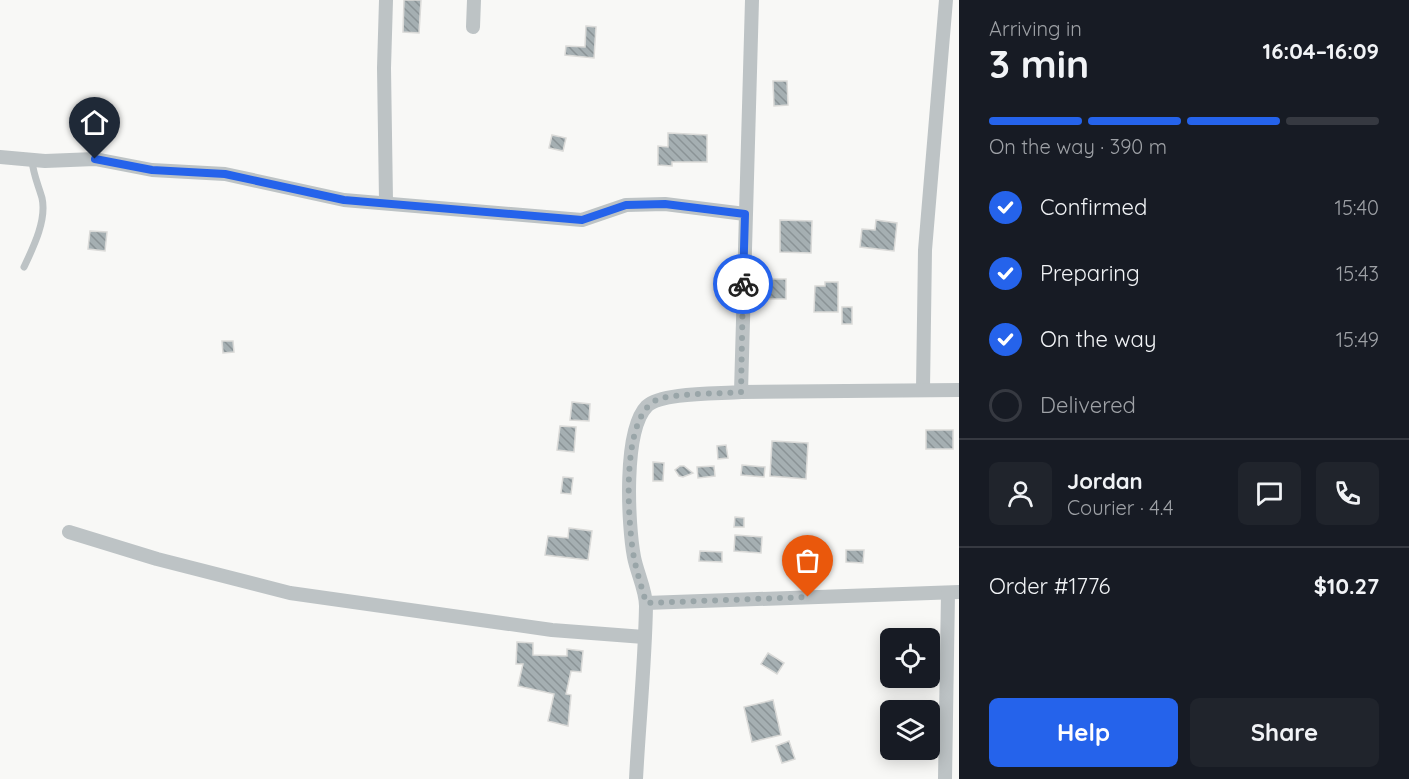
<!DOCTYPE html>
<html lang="en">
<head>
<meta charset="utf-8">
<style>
  :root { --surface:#171b24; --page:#20242c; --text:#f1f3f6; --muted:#9ea1a6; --line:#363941; --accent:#2563eb }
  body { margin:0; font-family:Quicksand,sans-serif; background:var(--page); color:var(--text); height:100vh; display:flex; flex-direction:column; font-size:22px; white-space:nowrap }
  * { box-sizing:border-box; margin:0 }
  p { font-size:20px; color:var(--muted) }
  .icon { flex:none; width:33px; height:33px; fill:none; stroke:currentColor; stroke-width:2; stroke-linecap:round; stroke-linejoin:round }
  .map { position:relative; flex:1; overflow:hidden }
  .panel { display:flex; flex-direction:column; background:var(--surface); width:450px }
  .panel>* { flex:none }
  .buttons { position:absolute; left:880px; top:628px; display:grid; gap:12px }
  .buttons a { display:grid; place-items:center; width:60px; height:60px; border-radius:9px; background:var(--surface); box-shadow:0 3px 15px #0003; font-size:30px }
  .pin { position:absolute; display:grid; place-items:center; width:51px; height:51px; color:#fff; margin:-62px -26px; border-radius:50% 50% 50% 0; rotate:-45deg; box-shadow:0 0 6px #0007 }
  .pin .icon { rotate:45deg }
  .courier { position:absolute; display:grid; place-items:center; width:60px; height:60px; margin:-30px; border:4px solid #2563eb; border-radius:50%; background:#fff; color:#222; box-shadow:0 2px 8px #0007 }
  .headline em { font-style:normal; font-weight:700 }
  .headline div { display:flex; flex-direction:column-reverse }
  .headline { display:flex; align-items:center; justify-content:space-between; height:102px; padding:0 30px }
  h1 { font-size:39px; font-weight:700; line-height:45px }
  .bar { display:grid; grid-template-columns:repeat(4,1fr); gap:9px 6px; align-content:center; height:72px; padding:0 30px }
  .bar i { height:8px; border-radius:4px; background:var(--line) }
  .bar .selected { background:var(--accent) }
  .bar p { grid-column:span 4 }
  .line { display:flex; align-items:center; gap:15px; padding:0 30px; border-top:2px solid var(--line) }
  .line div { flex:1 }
  .round { display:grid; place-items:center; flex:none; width:63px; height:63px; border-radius:9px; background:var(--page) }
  ol { padding:0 30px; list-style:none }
  li { display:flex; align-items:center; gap:18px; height:66px }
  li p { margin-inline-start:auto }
  li .icon { padding:6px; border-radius:50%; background:var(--accent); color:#fff; stroke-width:4 }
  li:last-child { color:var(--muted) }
  li i { width:33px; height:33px; border:3px solid var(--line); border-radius:50% }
  .cta { display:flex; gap:12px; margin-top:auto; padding:12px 30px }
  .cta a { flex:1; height:69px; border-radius:9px; background:var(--accent); color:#fff; font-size:24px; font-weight:700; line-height:69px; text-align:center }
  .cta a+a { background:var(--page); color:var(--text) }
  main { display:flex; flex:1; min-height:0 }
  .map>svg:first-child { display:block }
  .building { fill:url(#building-back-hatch); stroke:#dadad8; stroke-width:1.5 }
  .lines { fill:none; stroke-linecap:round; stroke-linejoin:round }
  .service { stroke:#bdc3c5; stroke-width:7 }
  .minor { stroke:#bdc3c5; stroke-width:14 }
  .done { stroke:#99a5a8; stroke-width:6; stroke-dasharray:0 10.8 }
  .route { stroke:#2563eb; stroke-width:8 }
</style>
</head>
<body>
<main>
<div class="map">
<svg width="959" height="779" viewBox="0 0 959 779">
  <defs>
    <pattern id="building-back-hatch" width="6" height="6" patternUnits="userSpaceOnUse" patternTransform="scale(1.5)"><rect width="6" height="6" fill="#a5afb2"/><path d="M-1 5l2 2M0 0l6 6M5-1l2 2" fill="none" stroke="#8a9396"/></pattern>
  </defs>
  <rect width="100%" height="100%" fill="#f8f8f6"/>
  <g class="building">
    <path d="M 404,0 L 421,0 L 419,33 L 403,32 Z"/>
    <path d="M 586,26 L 596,27 L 594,58 L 565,55 L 566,46 L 585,47 Z"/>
    <path d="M 773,81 L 787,81 L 788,105 L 774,106 Z"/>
    <path d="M 89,115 L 104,119 L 98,143 L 82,139 Z"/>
    <path d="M 668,133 L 707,135 L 707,162 L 672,162 L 672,166 L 658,165 L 658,146 L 668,147 Z"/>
    <path d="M 552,135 L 566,138 L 563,151 L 549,148 Z"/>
    <path d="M 780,220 L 812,221 L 811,253 L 780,252 Z"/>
    <path d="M 876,220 L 897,223 L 894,251 L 860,247 L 862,229 L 875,230 Z"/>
    <path d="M 90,231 L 107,232 L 105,251 L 88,249 Z"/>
    <rect x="768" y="279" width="18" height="20"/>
    <path d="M 825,282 L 838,282 L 838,312 L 814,312 L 815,286 L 825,286 Z"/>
    <rect x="842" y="307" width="10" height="17"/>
    <path d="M 222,341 L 233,341 L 234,352 L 223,353 Z"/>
    <path d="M 572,402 L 590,404 L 589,421 L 570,420 Z"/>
    <path d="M 560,426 L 576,427 L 574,452 L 557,450 Z"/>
    <rect x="926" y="430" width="27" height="19"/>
    <path d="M 772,441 L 808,443 L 806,479 L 770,476 Z"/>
    <path d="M 726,445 L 728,458 L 718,459 L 717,446 Z"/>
    <path d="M 653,462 L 664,463 L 663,481 L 653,481 Z"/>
    <path d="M 742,465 L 765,467 L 764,477 L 741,475 Z"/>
    <path d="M 680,466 L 684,466 L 693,473 L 683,477 L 679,476 L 675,470 Z"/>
    <path d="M 714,466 L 715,476 L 698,478 L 697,467 Z"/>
    <path d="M 563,477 L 573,478 L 571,494 L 561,493 Z"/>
    <path d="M 735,517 L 744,518 L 744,527 L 734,527 Z"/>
    <path d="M 569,528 L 592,531 L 588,560 L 545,555 L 548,536 L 568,538 Z"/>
    <path d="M 735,535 L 762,537 L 761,553 L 734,551 Z"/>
    <path d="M 846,550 L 864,550 L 863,563 L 846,562 Z"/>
    <path d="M 700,551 L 722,552 L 722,562 L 699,561 Z"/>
    <path d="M 517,642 L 533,643 L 533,655 L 567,656 L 567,649 L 583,651 L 581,672 L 571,671 L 566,694 L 571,695 L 568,726 L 548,721 L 554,694 L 518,686 L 523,664 L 516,664 Z"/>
    <path d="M 768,653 L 784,663 L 777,674 L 761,664 Z"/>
    <path d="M 773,700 L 781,735 L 752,742 L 744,707 Z"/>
    <path d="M 789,741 L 795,759 L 782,763 L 776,746 Z"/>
  </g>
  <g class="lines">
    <path class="service" d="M 24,267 C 33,248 47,220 42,198 C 38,184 33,174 32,160"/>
    <g class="minor">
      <path d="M 386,0 L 384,68 L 386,201"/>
      <path d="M 473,27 L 474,0"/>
      <path d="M 0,157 L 45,161 L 95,159 L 152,170 L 225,174 L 344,200 L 582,220 L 626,205 L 665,204 L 745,214"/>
      <path d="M 923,389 L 925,250 L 946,0"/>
      <path d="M 741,392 L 959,390"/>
      <path d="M 69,532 L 157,559 L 290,593 L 552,630 L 644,637"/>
      <path d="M 646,603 L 959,592"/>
      <path d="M 636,779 C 639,721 645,664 646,606 C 646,590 637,573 634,557 C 628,525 623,430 647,406 C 662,392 720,394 741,392 L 752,0"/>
      <path d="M 945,779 L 948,593"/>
    </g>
  </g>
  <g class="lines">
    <path class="done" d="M 743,284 L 741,392 C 720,394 677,393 659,399 C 619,413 628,525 634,558 C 637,573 642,588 646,603 L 808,597"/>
    <path class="route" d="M 95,159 L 152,170 L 225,174 L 344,200 L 582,220 L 626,205 L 665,204 L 745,214 L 743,284"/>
  </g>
</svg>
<div class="buttons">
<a><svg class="icon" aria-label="locate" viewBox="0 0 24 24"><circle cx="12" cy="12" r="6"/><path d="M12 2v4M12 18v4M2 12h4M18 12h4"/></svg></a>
<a><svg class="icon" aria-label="layers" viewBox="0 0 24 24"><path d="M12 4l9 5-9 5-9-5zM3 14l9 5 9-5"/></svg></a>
</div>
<div class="pin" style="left:808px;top:597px;background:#ea580c"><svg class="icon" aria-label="bag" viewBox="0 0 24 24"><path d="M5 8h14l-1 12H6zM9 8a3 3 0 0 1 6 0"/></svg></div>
<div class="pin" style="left:95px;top:159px;background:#1f2937"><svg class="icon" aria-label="home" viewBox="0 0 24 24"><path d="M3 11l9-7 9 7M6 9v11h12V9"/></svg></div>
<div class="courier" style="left:743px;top:284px"><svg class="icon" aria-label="bike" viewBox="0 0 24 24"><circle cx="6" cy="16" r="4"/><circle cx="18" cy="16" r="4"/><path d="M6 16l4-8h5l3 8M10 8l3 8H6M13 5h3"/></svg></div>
</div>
<section class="panel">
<div class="headline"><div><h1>3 min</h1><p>Arriving in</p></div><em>16:04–16:09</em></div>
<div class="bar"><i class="selected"></i><i class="selected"></i><i class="selected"></i><i></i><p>On the way · 390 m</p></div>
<ol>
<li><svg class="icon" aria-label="check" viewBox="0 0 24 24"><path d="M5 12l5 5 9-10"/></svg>Confirmed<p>15:40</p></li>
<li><svg class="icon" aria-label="check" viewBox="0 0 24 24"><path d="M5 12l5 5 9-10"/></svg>Preparing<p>15:43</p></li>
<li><svg class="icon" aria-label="check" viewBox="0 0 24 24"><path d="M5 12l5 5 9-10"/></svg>On the way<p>15:49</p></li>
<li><i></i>Delivered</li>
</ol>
<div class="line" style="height:108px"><a class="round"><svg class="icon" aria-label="person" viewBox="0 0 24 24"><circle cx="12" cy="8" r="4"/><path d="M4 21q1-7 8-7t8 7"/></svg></a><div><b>Jordan</b><p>Courier · 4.4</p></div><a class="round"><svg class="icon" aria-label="chat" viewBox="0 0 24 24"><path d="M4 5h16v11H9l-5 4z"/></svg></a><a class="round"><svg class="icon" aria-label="phone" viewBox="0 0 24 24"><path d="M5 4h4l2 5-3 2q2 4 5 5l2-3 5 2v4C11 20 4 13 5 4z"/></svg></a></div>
<div class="line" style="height:78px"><div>Order #1776</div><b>$10.27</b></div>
<div class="cta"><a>Help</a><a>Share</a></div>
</section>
</main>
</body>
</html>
